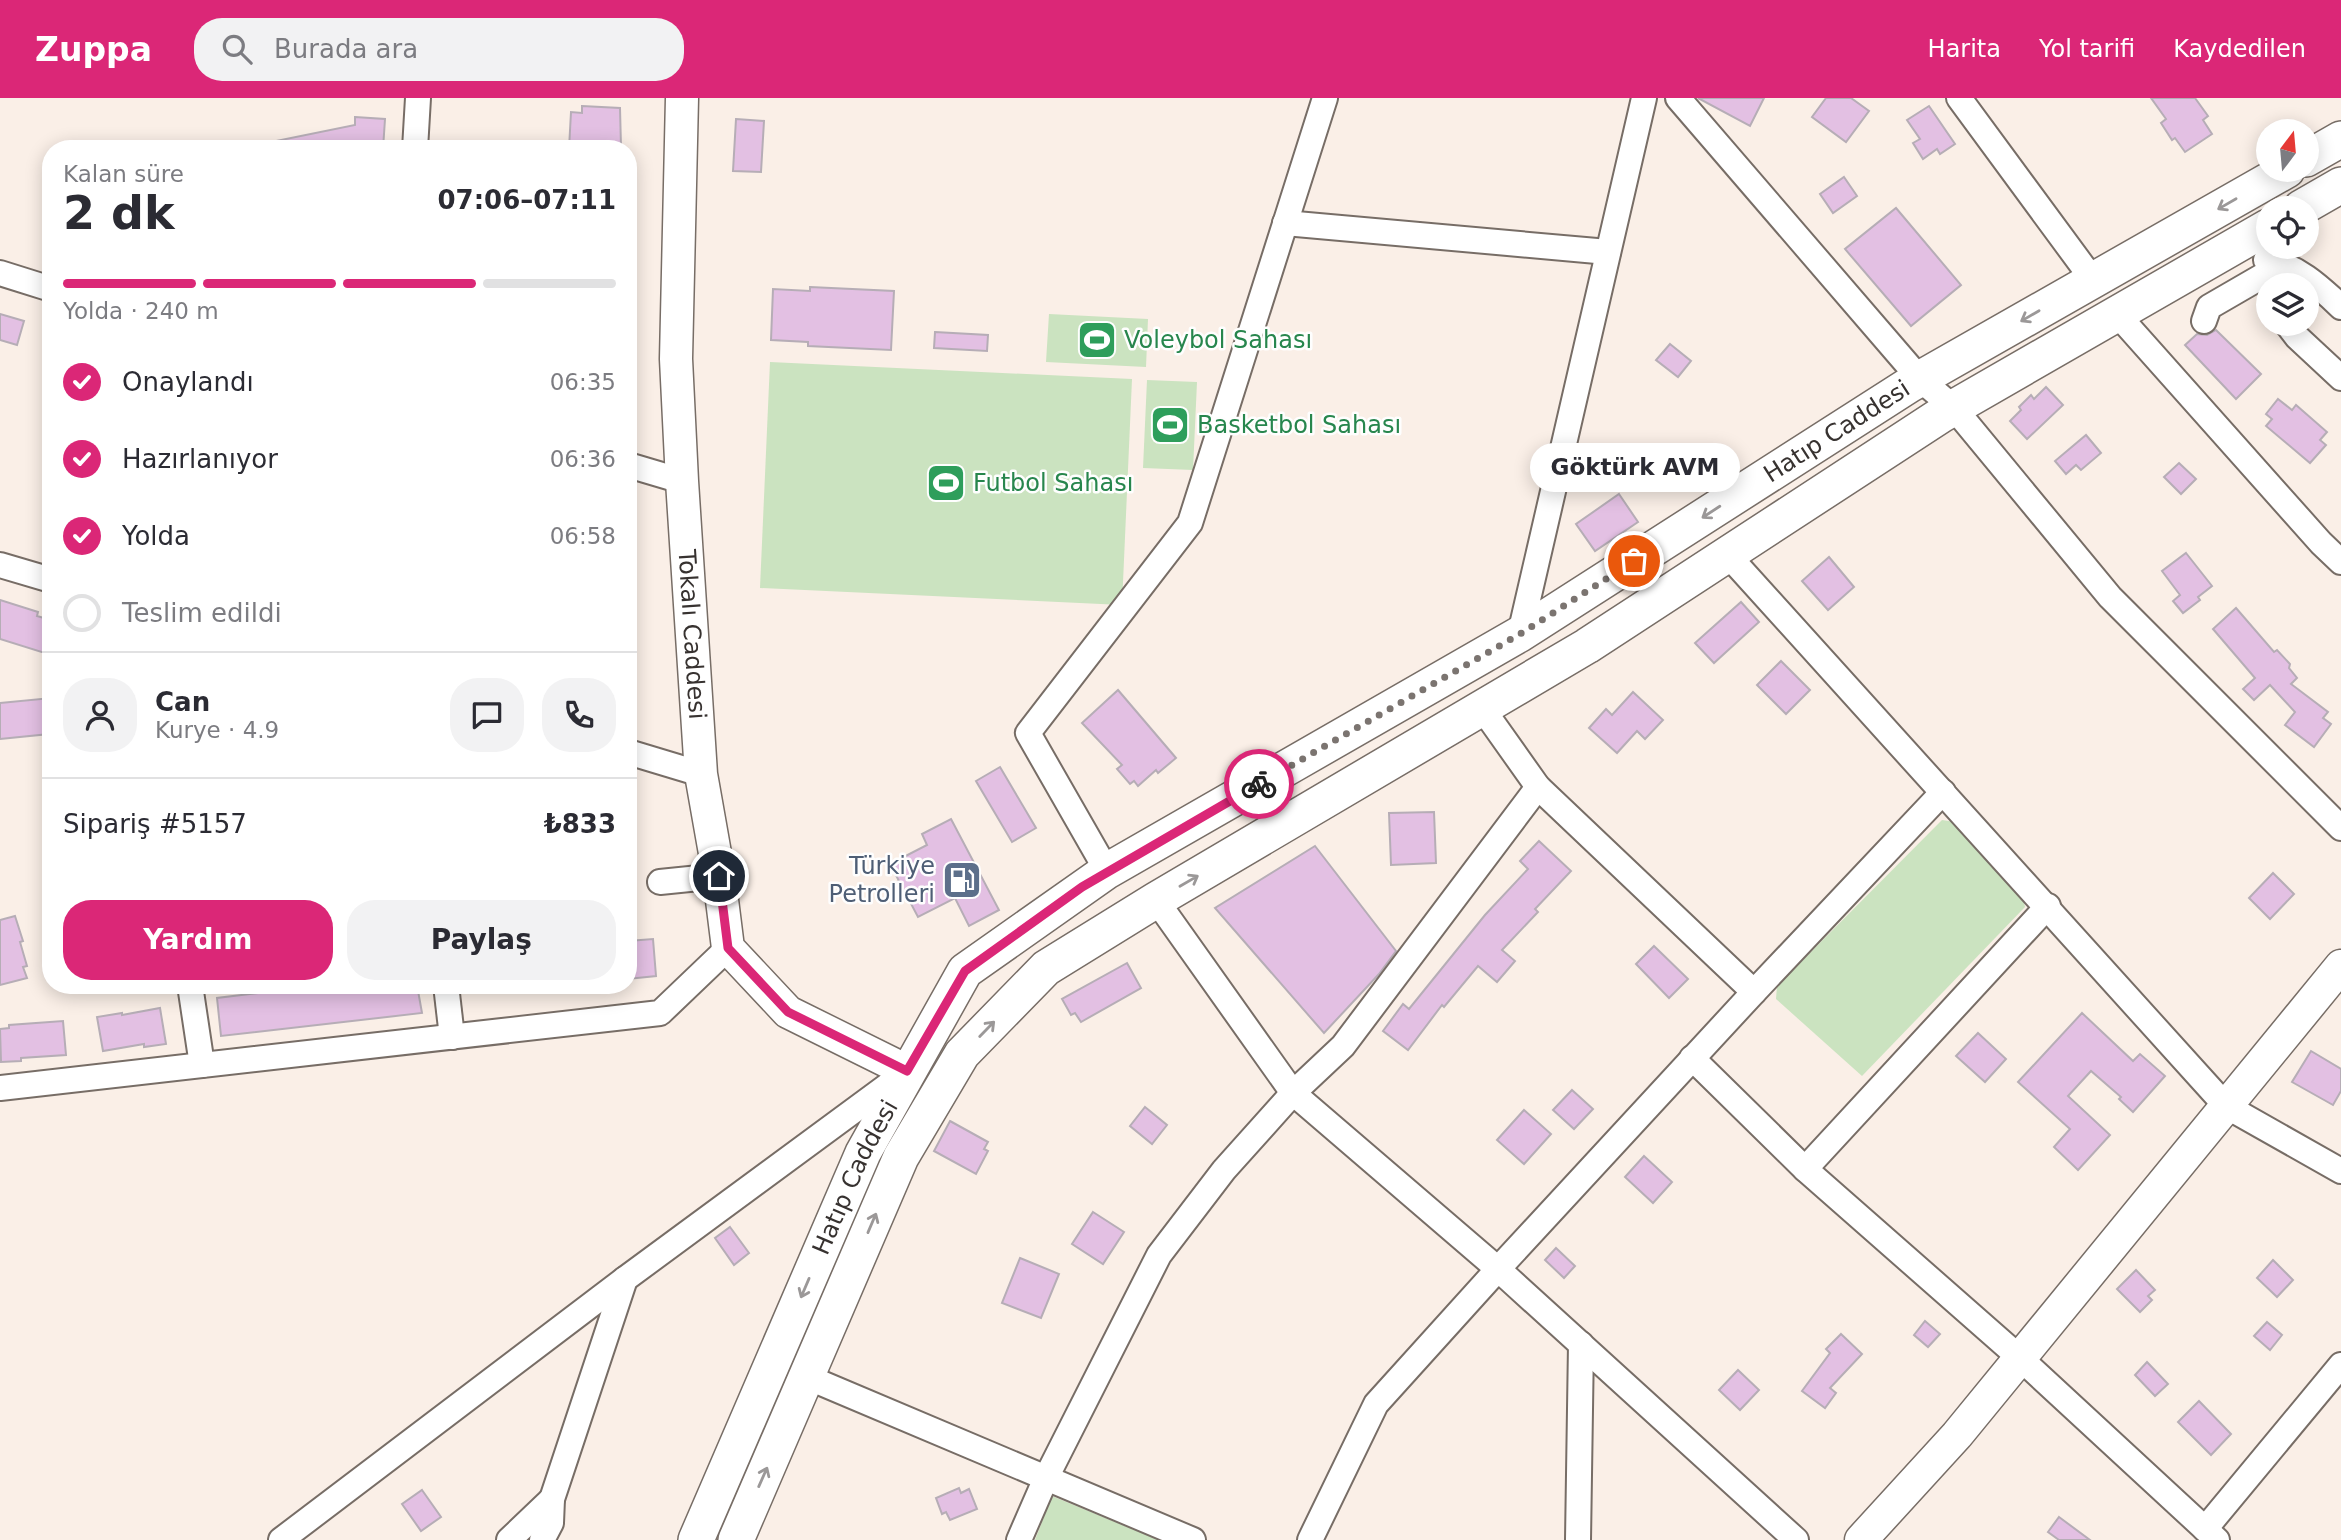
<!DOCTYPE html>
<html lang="tr">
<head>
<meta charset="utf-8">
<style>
  :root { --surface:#fff; --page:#f2f2f3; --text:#2b2b33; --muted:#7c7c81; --line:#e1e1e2; --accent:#db2777 }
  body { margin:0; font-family:"DejaVu Sans",sans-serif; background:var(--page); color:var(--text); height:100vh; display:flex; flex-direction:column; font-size:26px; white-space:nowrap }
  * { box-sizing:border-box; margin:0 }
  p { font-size:23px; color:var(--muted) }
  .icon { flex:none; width:38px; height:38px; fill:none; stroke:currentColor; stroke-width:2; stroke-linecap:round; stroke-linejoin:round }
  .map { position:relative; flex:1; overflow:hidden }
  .sheet { position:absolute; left:42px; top:42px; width:595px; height:854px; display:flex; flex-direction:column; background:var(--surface); border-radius:28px; box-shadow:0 4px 18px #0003 }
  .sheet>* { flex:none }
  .needle { width:46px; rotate:16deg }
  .controls { position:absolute; left:2256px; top:21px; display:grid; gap:14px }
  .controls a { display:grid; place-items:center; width:63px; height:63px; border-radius:50%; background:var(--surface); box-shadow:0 4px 18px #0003; font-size:35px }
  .pin { position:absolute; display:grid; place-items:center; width:60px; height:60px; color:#fff; margin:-30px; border:4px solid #fff; border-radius:50%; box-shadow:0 2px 7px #0007 }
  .courier { position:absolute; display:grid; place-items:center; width:70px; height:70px; margin:-35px; border:5px solid #db2777; border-radius:50%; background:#fff; color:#222; box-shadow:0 2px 9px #0007 }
  .bubble { position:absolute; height:49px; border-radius:24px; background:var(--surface); box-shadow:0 4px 18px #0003; font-size:23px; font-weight:700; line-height:49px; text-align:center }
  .head em { font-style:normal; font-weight:700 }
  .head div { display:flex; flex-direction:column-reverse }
  .head { display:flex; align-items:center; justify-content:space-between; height:119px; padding:0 21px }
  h1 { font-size:46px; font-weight:700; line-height:52px }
  .bar { display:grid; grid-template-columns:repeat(4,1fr); gap:10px 7px; align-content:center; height:84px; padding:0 21px }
  .bar i { height:9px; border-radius:5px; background:var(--line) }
  .bar .active { background:var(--accent) }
  .bar p { grid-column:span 4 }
  .line { display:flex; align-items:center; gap:18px; padding:0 21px; border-top:2px solid var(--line) }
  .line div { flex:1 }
  .round { display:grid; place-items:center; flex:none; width:74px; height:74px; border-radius:28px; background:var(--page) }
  ol { padding:0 21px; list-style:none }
  li { display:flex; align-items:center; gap:21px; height:77px }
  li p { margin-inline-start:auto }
  li .icon { padding:7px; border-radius:50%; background:var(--accent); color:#fff; stroke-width:4 }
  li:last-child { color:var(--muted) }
  li i { width:38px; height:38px; border:4px solid var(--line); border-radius:50% }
  .primary-button { display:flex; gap:14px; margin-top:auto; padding:14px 21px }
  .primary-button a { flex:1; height:80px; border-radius:28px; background:var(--accent); color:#fff; font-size:28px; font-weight:700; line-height:80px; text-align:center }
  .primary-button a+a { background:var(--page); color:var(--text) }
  header { display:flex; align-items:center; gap:42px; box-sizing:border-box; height:98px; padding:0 35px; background:var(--accent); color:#fff }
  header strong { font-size:33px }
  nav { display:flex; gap:38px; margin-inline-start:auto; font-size:24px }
  .search { width:490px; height:63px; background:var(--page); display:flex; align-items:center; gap:18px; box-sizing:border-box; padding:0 24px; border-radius:28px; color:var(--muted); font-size:26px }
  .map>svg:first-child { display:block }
  .green { fill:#cbe3c0 }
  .building { fill:#e3c0e3; stroke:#b6adb6; stroke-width:2 }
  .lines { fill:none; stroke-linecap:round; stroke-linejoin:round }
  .minor-casing { stroke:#776d66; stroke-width:28 }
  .tertiary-casing { stroke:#776d66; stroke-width:35 }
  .secondary-casing { stroke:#776d66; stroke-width:38 }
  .minor { stroke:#fff; stroke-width:24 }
  .tertiary { stroke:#fff; stroke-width:32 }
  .secondary { stroke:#fff; stroke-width:35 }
  .oneway { stroke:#9b9898 }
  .done { stroke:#7b7470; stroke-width:7; stroke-dasharray:0 12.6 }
  .route { stroke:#db2777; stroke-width:9 }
  .labels { text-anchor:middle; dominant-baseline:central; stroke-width:5; stroke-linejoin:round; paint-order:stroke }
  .leisure-label { font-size:24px; fill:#27864d; stroke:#fefefe; text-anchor:start }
  .street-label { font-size:24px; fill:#373230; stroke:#fefefe }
  .service-label { font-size:24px; fill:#4e5e75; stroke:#fefefe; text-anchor:end }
</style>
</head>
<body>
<header>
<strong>Zuppa</strong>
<div class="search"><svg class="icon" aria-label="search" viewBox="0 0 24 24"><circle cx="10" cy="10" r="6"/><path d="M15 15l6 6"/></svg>Burada ara</div>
<nav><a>Harita</a><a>Yol tarifi</a><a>Kaydedilen</a></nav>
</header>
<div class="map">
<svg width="2341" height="1442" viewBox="0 0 2341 1442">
  <rect width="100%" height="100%" fill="#faefe7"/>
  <g class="green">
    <path d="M 1049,216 L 1148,221 L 1146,269 L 1046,264 Z"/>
    <path d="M 770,264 L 1132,281 L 1122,507 L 760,490 Z"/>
    <path d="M 1147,282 L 1197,284 L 1193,372 L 1143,370 Z"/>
    <path d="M 1942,722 L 1961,725 L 2022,795 L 2025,809 L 1862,978 L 1776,901 L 1777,888 Z"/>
    <path d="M 1052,1398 L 1159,1442 L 1035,1442 Z"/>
  </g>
  <g class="building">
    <path d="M 1698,0 L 1764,0 L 1750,28 Z"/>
    <path d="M 1826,0 L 1851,0 L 1869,13 L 1846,44 L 1812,19 Z"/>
    <path d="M 2151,0 L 2195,0 L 2208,18 L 2203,22 L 2212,36 L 2185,54 L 2175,40 L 2172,42 L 2161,25 L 2166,21 Z"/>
    <path d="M 582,8 L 620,10 L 621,49 L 569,51 L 571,14 L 582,15 Z"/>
    <path d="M 1929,8 L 1955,46 L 1940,56 L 1937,51 L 1923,61 L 1913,45 L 1920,41 L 1907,22 Z"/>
    <path d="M 355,19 L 385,21 L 383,51 L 277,51 L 276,43 L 355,27 Z"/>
    <path d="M 736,21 L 764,23 L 761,74 L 733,73 Z"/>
    <path d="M 1844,79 L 1857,98 L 1833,115 L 1820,96 Z"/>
    <path d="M 1896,110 L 1961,187 L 1911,228 L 1845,151 Z"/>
    <path d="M 810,189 L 894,193 L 891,252 L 808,248 L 808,244 L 771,242 L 773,191 L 810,193 Z"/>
    <path d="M 0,216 L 24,223 L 17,247 L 0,242 Z"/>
    <path d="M 2216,232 L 2261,276 L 2236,301 L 2185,247 L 2197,236 L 2207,237 Z"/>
    <path d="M 935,234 L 988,237 L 987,253 L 934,250 Z"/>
    <path d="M 1670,246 L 1691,263 L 1678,279 L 1656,262 Z"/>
    <path d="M 2046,289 L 2063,307 L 2027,341 L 2010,323 L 2021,312 L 2019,309 L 2031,297 L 2034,301 Z"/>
    <path d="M 2278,301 L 2292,312 L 2296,307 L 2327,334 L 2320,342 L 2326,347 L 2310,365 L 2266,328 L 2272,321 L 2266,316 Z"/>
    <path d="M 2086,337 L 2101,355 L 2081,372 L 2076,367 L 2066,376 L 2055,363 Z"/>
    <path d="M 2179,365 L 2196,381 L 2181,396 L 2164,379 Z"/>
    <path d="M 1619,396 L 1638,424 L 1595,453 L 1576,426 Z"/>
    <path d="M 2186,455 L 2212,488 L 2198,499 L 2200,502 L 2183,515 L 2173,503 L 2180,497 L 2162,473 Z"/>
    <path d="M 1829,459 L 1854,489 L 1828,512 L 1802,483 Z"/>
    <path d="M 0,502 L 38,514 L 37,518 L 51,522 L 51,557 L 0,541 Z"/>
    <path d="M 1741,504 L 1759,524 L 1714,565 L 1695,545 Z"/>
    <path d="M 2236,510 L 2274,554 L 2277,552 L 2290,566 L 2289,570 L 2297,580 L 2291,586 L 2328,614 L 2323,620 L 2331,626 L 2314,649 L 2285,627 L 2295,614 L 2270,587 L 2254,602 L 2243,591 L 2255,580 L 2213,531 Z"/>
    <path d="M 1781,563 L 1810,592 L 1786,616 L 1757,587 Z"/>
    <path d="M 1118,592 L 1176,660 L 1158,675 L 1156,672 L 1138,688 L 1134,683 L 1130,686 L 1117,671 L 1122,667 L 1082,625 Z"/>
    <path d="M 1633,594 L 1663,622 L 1645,641 L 1637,633 L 1617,655 L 1589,630 L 1606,611 L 1612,617 Z"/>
    <path d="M 51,600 L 51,624 L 48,624 L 49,636 L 0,641 L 0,605 Z"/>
    <path d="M 1000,669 L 1036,730 L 1012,744 L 976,683 Z"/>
    <path d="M 1434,714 L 1436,765 L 1391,767 L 1389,715 Z"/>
    <path d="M 951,721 L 999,812 L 969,828 L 955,800 L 918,819 L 890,766 L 927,747 L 922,736 Z"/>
    <path d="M 1539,743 L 1571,773 L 1535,811 L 1538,814 L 1502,852 L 1515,863 L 1497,884 L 1478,868 L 1444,909 L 1442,907 L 1408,952 L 1383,933 L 1403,906 L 1409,911 L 1485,817 L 1528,771 L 1520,763 Z"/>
    <path d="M 1315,748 L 1396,853 L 1379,876 L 1324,935 L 1215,810 Z"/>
    <path d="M 2273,775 L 2294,796 L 2270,821 L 2249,800 Z"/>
    <path d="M 15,818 L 23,843 L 20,844 L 27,868 L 23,869 L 27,880 L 0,887 L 0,822 Z"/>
    <path d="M 653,841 L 656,878 L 628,881 L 628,843 Z"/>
    <path d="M 1654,848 L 1688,881 L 1669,900 L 1636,866 Z"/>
    <path d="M 1127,865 L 1141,890 L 1081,924 L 1075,915 L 1071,917 L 1062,901 Z"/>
    <path d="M 325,887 L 417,887 L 422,915 L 221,938 L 217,900 Z"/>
    <path d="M 160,910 L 166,946 L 144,949 L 144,946 L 103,953 L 97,919 L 122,915 L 122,917 Z"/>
    <path d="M 2082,915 L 2133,963 L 2140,956 L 2165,978 L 2133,1014 L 2119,1001 L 2121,999 L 2091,973 L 2068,998 L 2110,1037 L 2078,1072 L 2054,1049 L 2070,1031 L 2018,984 Z"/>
    <path d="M 63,923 L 66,957 L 21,960 L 21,963 L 1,964 L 0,931 L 9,930 L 9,927 Z"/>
    <path d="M 1978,935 L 2006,961 L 1985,984 L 1956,958 Z"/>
    <path d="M 2311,953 L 2341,971 L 2341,993 L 2333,1007 L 2292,984 Z"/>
    <path d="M 1572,992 L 1593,1011 L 1574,1031 L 1553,1012 Z"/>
    <path d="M 1145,1009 L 1167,1027 L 1152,1046 L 1130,1028 Z"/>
    <path d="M 1524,1012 L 1551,1036 L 1524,1066 L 1497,1042 Z"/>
    <path d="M 950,1023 L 988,1044 L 984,1051 L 988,1053 L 976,1076 L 934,1053 Z"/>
    <path d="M 1644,1058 L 1672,1084 L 1653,1105 L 1625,1079 Z"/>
    <path d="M 1093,1114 L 1124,1134 L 1103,1166 L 1072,1146 Z"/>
    <path d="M 730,1129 L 749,1155 L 734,1167 L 715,1140 Z"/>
    <path d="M 1556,1150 L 1575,1168 L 1564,1180 L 1545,1162 Z"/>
    <path d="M 1020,1160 L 1059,1176 L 1041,1220 L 1002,1205 Z"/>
    <path d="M 2273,1162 L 2293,1182 L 2277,1199 L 2257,1180 Z"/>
    <path d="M 2136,1172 L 2155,1192 L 2148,1198 L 2152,1202 L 2140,1214 L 2117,1191 Z"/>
    <path d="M 1925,1223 L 1940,1236 L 1928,1249 L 1914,1237 Z"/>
    <path d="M 2267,1224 L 2282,1237 L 2270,1252 L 2254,1238 Z"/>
    <path d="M 1841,1236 L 1862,1256 L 1830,1290 L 1836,1295 L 1825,1310 L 1802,1293 L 1830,1255 L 1826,1251 Z"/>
    <path d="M 2147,1264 L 2168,1286 L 2155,1298 L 2135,1277 Z"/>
    <path d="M 1738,1272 L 1759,1292 L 1740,1312 L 1719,1292 Z"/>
    <path d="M 2199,1303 L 2231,1336 L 2211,1357 L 2178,1324 Z"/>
    <path d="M 959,1390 L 961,1395 L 969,1391 L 977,1411 L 950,1422 L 946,1414 L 942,1416 L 936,1400 Z"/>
    <path d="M 422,1392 L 441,1419 L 421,1433 L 402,1406 Z"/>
    <path d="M 2059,1419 L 2090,1442 L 2059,1442 L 2048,1434 Z"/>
  </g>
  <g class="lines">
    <g class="minor-casing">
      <g id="minor">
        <path d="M 1678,0 L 1920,281 L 1954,310 L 2110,499 L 2341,730"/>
        <path d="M 1959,0 L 2093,182"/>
        <path d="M 415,51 L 418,0"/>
        <path d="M 1285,125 L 1608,154"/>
        <path d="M 2266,162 C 2296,167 2319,188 2341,209"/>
        <path d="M 0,175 L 51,191"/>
        <path d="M 2117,216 L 2321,445 L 2341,464"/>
        <path d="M 2204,223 L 2209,209 L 2266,176"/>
        <path d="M 2287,226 L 2297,239 L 2341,280"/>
        <path d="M 628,367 L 682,383"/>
        <path d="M 1727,456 L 2226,1008 L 2341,1073"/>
        <path d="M 0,467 L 51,482"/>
        <path d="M 1520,536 L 1644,0"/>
        <path d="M 1482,610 L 1538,689 L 1754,894"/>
        <path d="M 628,654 L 701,676"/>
        <path d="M 1107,773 L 1028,635 L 1190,425 L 1325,0"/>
        <path d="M 660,784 L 719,778"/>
        <path d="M 1156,802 L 1293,995 L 1498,1171 L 1754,894 L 1943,694"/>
        <path d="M 190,887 L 202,967"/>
        <path d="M 446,887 L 452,939"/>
        <path d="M 1692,960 L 1805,1071 L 2020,1260 L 2217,1442"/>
        <path d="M 0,990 L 660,915 L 728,850"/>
        <path d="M 1805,1071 L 2048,808"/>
        <path d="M 807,1279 L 1193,1442"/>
        <path d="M 2205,1431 L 2341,1267"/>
        <path d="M 281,1442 L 625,1181 L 902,977"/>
        <path d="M 509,1442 L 552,1401"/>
        <path d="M 542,1442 L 551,1425 L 552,1401 L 625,1181"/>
        <path d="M 1019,1442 L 1046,1380 L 1159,1157 L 1224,1072 L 1293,995 L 1343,948 L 1538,689"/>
        <path d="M 1310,1442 L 1376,1306 L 1498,1171 L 1796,1442"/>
        <path d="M 1578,1442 L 1581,1246"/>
      </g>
    </g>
    <g class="tertiary-casing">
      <g id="tertiary">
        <path id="s1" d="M 682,0 L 676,261 L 682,383 L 701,676 L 719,778 L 728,850 L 788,914 L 907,973"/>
        <path d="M 1861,1442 L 1957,1337 L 2341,868"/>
      </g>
    </g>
    <g class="secondary-casing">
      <g id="secondary">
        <path d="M 2306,61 L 2341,41"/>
        <path d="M 2301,110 L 2341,87"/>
        <path id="s2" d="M 696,1442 L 863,1055 L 965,873 L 1107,773 L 1520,536 L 1909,287 L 2287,72"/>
        <path d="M 736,1442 L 901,1059 L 962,956 L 1046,870 L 1156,802 L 1587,548 L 1941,317 L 2268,129"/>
      </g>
    </g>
    <use href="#minor" class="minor"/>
    <use href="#tertiary" class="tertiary"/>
    <use href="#secondary" class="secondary"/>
  </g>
  <defs><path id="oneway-shaft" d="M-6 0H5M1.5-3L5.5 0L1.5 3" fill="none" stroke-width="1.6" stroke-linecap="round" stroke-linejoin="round" transform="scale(1.75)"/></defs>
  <g class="oneway">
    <use href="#oneway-shaft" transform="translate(2227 106) rotate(150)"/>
    <use href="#oneway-shaft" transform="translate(2030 218) rotate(150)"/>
    <use href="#oneway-shaft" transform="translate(1711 414) rotate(147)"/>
    <use href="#oneway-shaft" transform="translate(1189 783) rotate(-30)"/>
    <use href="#oneway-shaft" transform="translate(987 931) rotate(-46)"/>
    <use href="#oneway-shaft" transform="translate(872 1125) rotate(-67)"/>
    <use href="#oneway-shaft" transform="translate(805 1190) rotate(113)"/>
    <use href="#oneway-shaft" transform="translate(763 1379) rotate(-66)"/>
  </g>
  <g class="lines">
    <path class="done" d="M 1259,686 L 1520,536 L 1634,463"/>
    <path class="route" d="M 719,778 L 728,850 L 788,914 L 907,973 L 965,873 L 1082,789 L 1259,686"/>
  </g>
  <defs>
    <g id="stadium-square" transform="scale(2.0125)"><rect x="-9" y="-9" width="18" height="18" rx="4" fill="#2e9e5b" stroke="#fefefe"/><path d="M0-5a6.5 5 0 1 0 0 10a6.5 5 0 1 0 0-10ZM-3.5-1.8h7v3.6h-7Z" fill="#fff"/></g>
    <g id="fuel-square" transform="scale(2.0125)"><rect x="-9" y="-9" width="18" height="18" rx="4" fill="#5c6f8a" stroke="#fefefe"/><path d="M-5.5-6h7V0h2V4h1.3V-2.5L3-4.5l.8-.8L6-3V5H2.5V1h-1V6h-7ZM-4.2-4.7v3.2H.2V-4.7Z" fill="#fff"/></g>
  </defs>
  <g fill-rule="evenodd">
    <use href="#stadium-square" x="1097" y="242"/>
    <use href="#stadium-square" x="1170" y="327"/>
    <use href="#stadium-square" x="946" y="385"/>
    <use href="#fuel-square" x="962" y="782"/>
  </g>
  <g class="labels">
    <g class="leisure-label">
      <text x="1124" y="242">Voleybol Sahası</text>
      <text x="1197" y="327">Basketbol Sahası</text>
      <text x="973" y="385">Futbol Sahası</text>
    </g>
    <g class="street-label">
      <text stroke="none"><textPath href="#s2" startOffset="1656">Hatıp Caddesi</textPath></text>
      <text stroke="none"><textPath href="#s1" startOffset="537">Tokalı Caddesi</textPath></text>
      <text stroke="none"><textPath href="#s2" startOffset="396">Hatıp Caddesi</textPath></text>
    </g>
    <g class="service-label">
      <text x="935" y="768">Türkiye<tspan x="935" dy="28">Petrolleri</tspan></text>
    </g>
  </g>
</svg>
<div class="controls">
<a><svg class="needle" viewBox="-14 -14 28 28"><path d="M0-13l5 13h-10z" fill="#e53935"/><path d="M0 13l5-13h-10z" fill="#7c7c81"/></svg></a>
<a><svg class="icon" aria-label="locate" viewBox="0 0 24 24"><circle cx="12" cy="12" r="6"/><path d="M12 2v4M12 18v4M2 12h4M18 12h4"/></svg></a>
<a><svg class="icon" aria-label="layers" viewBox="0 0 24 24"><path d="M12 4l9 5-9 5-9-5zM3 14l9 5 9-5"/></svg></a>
</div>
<div class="pin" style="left:1634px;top:463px;background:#ea580c"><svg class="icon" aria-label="bag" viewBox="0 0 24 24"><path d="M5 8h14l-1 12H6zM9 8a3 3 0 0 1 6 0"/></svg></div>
<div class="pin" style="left:719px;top:778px;background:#1f2937"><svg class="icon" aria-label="home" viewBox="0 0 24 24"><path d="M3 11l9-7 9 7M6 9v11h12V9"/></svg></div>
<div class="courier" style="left:1259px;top:686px"><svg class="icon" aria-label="bike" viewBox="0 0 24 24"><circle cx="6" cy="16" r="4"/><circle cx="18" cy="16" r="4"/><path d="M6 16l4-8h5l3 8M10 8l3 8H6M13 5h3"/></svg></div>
<div class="bubble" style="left:1530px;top:345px;width:210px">Göktürk AVM</div>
<section class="sheet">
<div class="head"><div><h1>2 dk</h1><p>Kalan süre</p></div><em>07:06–07:11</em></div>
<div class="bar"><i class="active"></i><i class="active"></i><i class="active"></i><i></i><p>Yolda · 240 m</p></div>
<ol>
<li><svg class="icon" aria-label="check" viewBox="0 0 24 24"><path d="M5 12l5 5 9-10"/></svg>Onaylandı<p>06:35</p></li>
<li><svg class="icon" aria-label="check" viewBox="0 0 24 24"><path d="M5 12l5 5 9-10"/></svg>Hazırlanıyor<p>06:36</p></li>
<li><svg class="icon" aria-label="check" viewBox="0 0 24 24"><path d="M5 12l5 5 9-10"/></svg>Yolda<p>06:58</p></li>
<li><i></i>Teslim edildi</li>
</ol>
<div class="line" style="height:126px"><a class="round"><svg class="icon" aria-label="person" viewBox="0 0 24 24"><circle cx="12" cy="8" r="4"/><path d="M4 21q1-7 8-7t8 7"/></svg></a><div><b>Can</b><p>Kurye · 4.9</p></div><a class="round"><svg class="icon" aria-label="chat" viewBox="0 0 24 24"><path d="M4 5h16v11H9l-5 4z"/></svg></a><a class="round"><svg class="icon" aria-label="phone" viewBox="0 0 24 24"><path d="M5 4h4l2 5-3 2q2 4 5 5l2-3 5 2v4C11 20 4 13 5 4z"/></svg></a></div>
<div class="line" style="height:91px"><div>Sipariş #5157</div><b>₺833</b></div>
<div class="primary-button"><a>Yardım</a><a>Paylaş</a></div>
</section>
</div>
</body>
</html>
